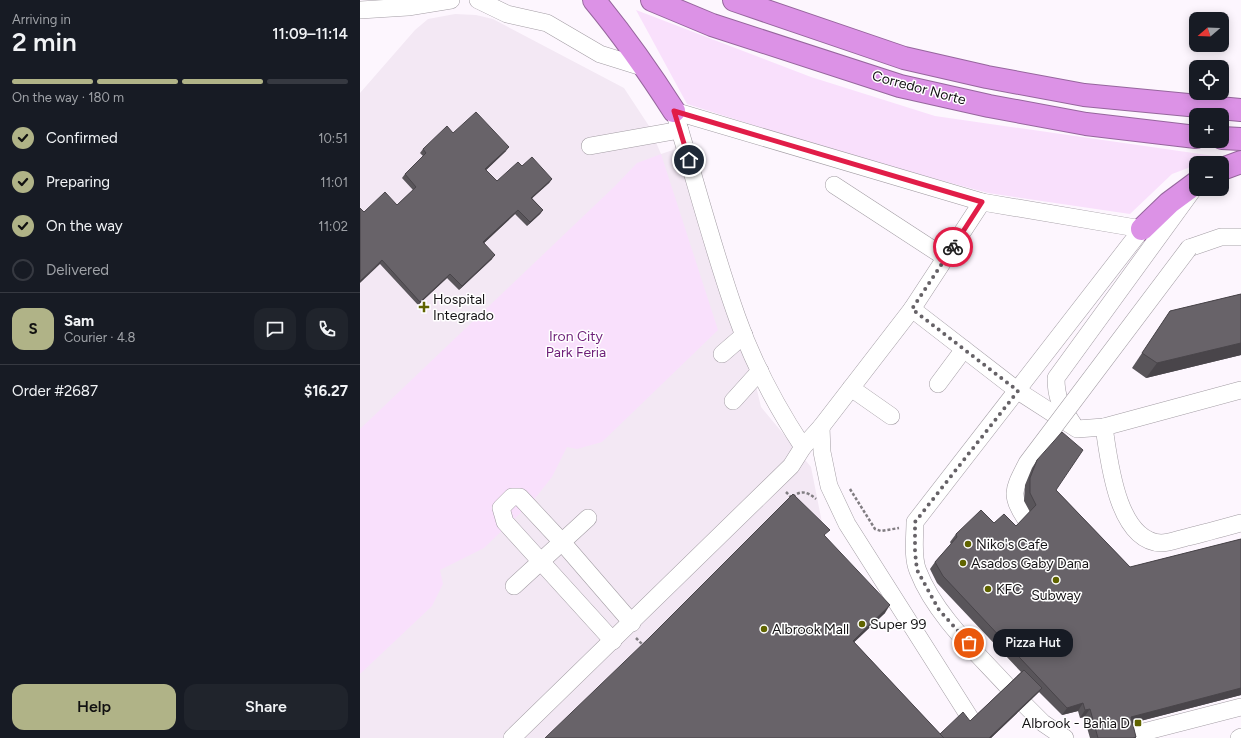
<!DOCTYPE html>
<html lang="en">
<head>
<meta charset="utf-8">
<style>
  :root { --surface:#171b24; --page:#20242c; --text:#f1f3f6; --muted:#9ea1a6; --line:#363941; --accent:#b0b387 }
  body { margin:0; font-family:Figtree,sans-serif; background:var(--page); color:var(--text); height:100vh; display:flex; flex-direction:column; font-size:15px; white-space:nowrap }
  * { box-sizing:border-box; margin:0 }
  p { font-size:13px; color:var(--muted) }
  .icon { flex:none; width:22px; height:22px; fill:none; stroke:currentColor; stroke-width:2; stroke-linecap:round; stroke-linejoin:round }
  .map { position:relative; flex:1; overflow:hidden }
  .panel { display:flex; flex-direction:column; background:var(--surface); width:360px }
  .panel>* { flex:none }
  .needle { width:26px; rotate:251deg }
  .buttons { position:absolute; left:829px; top:12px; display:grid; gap:8px }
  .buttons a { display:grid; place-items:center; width:40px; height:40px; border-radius:8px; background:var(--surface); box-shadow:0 2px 10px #0003; font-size:20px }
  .pin { position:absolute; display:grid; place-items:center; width:34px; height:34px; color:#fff; margin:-17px; border:2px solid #fff; border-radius:50%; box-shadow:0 1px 4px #0007 }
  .courier { position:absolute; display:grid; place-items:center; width:40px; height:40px; margin:-20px; border:3px solid #e11d48; border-radius:50%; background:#fff; color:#222; box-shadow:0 1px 5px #0007 }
  .bubble { position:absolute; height:28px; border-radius:12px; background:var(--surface); box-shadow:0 2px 10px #0003; font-size:13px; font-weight:600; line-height:28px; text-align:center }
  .overview em { font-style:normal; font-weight:600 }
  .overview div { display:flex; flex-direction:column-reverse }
  .overview { display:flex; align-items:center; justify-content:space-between; height:68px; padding:0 12px }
  h1 { font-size:26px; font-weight:600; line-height:30px }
  .bar { display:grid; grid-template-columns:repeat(4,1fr); gap:6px 4px; align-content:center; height:48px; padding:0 12px }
  .bar i { height:5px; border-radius:3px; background:var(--line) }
  .bar .current { background:var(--accent) }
  .bar p { grid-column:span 4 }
  .line { display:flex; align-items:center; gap:10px; padding:0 12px; border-top:1px solid var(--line) }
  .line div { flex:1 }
  .round { display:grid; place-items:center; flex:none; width:42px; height:42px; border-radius:12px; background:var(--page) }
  ol { padding:0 12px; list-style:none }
  li { display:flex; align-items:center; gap:12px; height:44px }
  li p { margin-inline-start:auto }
  li .icon { padding:4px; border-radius:50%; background:var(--accent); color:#111; stroke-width:4 }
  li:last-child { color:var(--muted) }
  li i { width:22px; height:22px; border:2px solid var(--line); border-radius:50% }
  .button { display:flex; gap:8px; margin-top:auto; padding:8px 12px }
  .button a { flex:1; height:46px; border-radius:12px; background:var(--accent); color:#111; font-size:16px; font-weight:600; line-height:46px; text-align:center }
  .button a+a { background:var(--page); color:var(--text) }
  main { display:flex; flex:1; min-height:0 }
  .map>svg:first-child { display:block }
  .built { fill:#f3e8f4 }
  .green { fill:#f9e0fc }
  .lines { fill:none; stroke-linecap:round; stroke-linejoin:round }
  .minor-casing { stroke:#a39da4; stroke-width:18 }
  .highway-casing { stroke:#96669d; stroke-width:24 }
  .path { stroke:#817d82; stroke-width:2.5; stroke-dasharray:3 2; stroke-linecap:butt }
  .minor { stroke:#fff; stroke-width:17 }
  .highway { stroke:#dc92e6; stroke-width:22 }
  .minor-bridge-casing { stroke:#a39da4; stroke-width:18; stroke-linecap:butt }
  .minor-bridge { stroke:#fff; stroke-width:17 }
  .wall { fill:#59555a }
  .shaded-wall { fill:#49454a }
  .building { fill:#686369; stroke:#49454a }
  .done { stroke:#666267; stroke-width:4; stroke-dasharray:0 7.2 }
  .route { stroke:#e11d48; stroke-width:5 }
  .poi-dot { fill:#606400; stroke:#fff; stroke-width:1.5 }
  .labels { text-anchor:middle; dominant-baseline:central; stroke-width:3; stroke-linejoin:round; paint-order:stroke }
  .street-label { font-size:14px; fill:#151315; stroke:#fff }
  .poi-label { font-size:14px; fill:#151315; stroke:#fff; text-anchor:start }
  .park-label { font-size:14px; fill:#6d1e78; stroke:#fff }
</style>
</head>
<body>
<main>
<section class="panel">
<div class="overview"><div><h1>2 min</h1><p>Arriving in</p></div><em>11:09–11:14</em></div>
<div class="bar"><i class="current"></i><i class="current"></i><i class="current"></i><i></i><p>On the way · 180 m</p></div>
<ol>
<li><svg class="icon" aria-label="check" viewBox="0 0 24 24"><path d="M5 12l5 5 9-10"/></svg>Confirmed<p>10:51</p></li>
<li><svg class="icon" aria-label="check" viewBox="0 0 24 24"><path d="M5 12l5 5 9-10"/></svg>Preparing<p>11:01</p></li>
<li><svg class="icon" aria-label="check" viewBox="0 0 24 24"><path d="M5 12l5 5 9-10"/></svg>On the way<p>11:02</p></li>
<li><i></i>Delivered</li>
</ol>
<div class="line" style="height:72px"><b class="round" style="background:var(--accent);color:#111">S</b><div><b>Sam</b><p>Courier · 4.8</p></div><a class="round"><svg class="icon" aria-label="chat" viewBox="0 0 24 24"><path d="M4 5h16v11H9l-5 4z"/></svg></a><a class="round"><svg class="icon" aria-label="phone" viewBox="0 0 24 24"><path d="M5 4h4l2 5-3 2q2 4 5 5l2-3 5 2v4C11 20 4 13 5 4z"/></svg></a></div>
<div class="line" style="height:52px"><div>Order #2687</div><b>$16.27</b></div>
<div class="button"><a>Help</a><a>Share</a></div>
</section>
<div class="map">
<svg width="881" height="738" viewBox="0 0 881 738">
  <rect width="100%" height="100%" fill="#fdf6fe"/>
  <path class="built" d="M 95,14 L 116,15 L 133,19 L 264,88 L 289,126 L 301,154 L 325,146 L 384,335 L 401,407 L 451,467 L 465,538 L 460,542 L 526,612 L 487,649 L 571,738 L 0,738 L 0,93 L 55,30 L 68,19 Z"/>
  <g class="green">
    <path d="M 276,10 L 451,77 L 575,116 L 861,157 L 843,163 L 836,163 L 836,165 L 812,174 L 770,214 L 628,193 L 490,156 L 327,104 Z"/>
    <path d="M 301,154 L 358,330 L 242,442 L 217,449 L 207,447 L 192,477 L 172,502 L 124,548 L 80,570 L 83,584 L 72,606 L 0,674 L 0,429 L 255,186 L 277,163 Z"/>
  </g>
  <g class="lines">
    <g class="minor-casing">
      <g id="minor">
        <path d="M 118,0 L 147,14 L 187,23 L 240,54 L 288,69"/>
        <path d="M 0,10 L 48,7 L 91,0"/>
        <path d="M 314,111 L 622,202 L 782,229 L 555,522 C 555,537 552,557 558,571 C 575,615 617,653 648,687"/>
        <path d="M 314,111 C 335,179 353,250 377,317 C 393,363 416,406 443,447"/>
        <path d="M 230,146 L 320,130"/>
        <path d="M 474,185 L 586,258"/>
        <path d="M 829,248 L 861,237 L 881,237"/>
        <path d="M 552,309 L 658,391 L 717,429 L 744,427 L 881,390"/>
        <path d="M 362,354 L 384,335"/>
        <path d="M 578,384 L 604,349"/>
        <path d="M 491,388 L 531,416"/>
        <path d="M 373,401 L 400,371"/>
        <path d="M 713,424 C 702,407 696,400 696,378 L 832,191"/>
        <path d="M 461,427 L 462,452 L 469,486 L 487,524 L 612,721"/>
        <path d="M 744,427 C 749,460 757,541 801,543 C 809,543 819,539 828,537 C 845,533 863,528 881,523"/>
        <path d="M 154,586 L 228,518"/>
        <path d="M 253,641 L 145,522 L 141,508 L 152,497 L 160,497 L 202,542 L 272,623"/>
        <path d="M 665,705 L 683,723 L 705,738"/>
        <path d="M 152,738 L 431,466 L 443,447 L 461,427 L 552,309 L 622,202"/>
        <path d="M 746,738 L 768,736 L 881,707"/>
        <path d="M 879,738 L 881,737"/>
      </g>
    </g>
    <g class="highway-casing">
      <g id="highway">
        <path d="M 234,0 C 263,35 289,72 314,111"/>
        <path d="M 292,0 L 352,25 L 540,86 L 629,106 L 726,124 L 836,137"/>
        <path d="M 374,0 L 544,58 L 627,77 L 724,95 L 881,110"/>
        <path d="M 862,138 L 881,139"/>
        <path d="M 862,169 L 881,162"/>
        <path d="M 782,229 L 809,203 L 836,183"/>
      </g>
    </g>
    <g class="path">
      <path d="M 490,489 L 515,529 L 521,531 L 539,528"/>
      <path d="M 426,492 L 432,498 C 440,489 448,492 456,499"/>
      <path d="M 276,638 L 284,646"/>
    </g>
    <use href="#minor" class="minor"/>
    <use href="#highway" class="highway"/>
    <g class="minor-bridge-casing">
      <path id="minor-bridge" d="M 665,518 C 649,494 654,489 667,463 L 829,248"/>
    </g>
    <use href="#minor-bridge" class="minor-bridge"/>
  </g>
  <g class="wall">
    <path d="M 93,133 L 146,151 L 126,170 L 137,181 L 162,166 L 192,179 L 189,183 L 172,198 L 183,210 L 180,214 L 167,226 L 155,214 L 124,243 L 132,259 L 99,290 L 87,278 L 58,305 L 20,264 L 4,212 L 37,205 L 53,190 L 42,178 L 45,174 L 63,156 L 60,153 L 63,149 Z"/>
    <path d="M 881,294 L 881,355 L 786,378 L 772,368 L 810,311 Z"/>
    <path d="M 677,460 L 696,490 L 770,567 L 881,539 L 881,695 L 772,723 L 776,737 L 776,738 L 730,738 L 724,717 L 720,718 L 718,711 L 702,715 L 679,692 L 631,738 L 185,738 L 465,536 L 525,613 L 494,642 L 580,734 L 610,721 L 661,672 L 577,583 L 570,569 L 575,562 L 591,544 L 590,542 L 596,534 L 634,523 L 656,526 L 670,512 L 664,501 L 665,485 L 672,468 Z"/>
  </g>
  <g class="shaded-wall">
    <path d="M 149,147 L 146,151 L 123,173 L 125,169 Z"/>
    <path d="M 192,179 L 189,183 L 168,202 L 171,198 Z"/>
    <path d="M 158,210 L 155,214 L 121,246 L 123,242 Z"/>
    <path d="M 183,210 L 180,214 L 167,226 L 170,222 Z"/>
    <path d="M 135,255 L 132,259 L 99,290 L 102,286 Z"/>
    <path d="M 22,260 L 20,264 L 0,283 L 0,281 Z"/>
    <path d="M 90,274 L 87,278 L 58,305 L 60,302 Z"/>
    <path d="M 881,343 L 881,355 L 786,378 L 797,363 Z"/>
    <path d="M 530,605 L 525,613 L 487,649 L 493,641 Z"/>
    <path d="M 682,688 L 679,692 L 631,738 L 629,738 Z"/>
    <path d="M 881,688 L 881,695 L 765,725 L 771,717 Z"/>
    <path d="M 723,703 L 718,711 L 702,715 L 707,708 Z"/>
    <path d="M 730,709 L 724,717 L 720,718 L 725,710 Z"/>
  </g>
  <g class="building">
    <path d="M 116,112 L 149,147 L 125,169 L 137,181 L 158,162 L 162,166 L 172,157 L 192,179 L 171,198 L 183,210 L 170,222 L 158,210 L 123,242 L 135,255 L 102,286 L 90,274 L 60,302 L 22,260 L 0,281 L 0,208 L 4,212 L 25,192 L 37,205 L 56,187 L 45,174 L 66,153 L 63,149 L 87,126 L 93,133 Z"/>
    <path d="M 881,294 L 881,343 L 797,363 L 782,353 L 810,311 Z"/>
    <path d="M 702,432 L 723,450 L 696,490 L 770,567 L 881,539 L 881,688 L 771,717 L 776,737 L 773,738 L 738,738 L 730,709 L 725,710 L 723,703 L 707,708 L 583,576 L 575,562 L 597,537 L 596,534 L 621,510 L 634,523 L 644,514 L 656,526 L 676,505 L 670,493 L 670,478 L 677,460 Z"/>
    <path d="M 433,494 L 470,530 L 464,535 L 530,605 L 493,641 L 584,738 L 185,738 L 289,638 Z"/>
    <path d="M 664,670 L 682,688 L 629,738 L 584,738 L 580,734 L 603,712 L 610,721 Z"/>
  </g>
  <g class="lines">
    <path class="done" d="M 593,247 L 552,309 L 658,391 L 555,522 L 555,552 L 557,570 L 579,610 L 609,643"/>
    <path class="route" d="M 329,160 L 314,111 L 622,202 L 593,247"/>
  </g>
  <g class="poi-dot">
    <path d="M62 301h4v4h4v4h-4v4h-4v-4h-4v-4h4z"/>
    <circle cx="608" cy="544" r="4"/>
    <circle cx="603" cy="563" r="4"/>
    <circle cx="696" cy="580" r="4"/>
    <circle cx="628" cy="589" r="4"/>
    <circle cx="502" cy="624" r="4"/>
    <circle cx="404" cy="629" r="4"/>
    <rect x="774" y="719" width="8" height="8" rx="2"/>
  </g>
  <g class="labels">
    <g class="street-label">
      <text transform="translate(559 88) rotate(15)">Corredor Norte</text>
    </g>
    <g class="poi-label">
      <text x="73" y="299">Hospital<tspan x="73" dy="16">Integrado</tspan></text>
      <text x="616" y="544">Niko's Cafe</text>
      <text x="611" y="563">Asados Gaby Dana</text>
      <text x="636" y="589">KFC</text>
      <text x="696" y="595" text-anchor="middle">Subway</text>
      <text x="510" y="624">Super 99</text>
      <text x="412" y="629">Albrook Mall</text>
      <text x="770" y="723" text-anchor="end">Albrook - Bahia D</text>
    </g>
    <g class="park-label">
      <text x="216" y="336">Iron City<tspan x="216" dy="16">Park Feria</tspan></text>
    </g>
  </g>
</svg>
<div class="buttons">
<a><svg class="needle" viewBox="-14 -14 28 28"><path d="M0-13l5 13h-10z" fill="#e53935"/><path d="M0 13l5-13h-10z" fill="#9ea1a6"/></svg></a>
<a><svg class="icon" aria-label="locate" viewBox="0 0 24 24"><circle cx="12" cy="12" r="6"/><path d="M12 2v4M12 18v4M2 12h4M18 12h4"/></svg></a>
<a>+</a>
<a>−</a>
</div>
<div class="pin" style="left:609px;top:643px;background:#ea580c"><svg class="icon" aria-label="bag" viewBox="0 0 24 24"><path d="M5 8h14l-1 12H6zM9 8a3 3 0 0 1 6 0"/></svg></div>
<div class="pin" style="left:329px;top:160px;background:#1f2937"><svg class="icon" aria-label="home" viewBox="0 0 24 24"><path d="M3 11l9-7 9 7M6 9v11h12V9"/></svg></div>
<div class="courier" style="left:593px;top:247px"><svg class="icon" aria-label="bike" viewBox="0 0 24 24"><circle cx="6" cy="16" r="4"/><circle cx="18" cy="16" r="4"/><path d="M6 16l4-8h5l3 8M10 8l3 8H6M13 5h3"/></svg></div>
<div class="bubble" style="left:633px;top:629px;width:80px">Pizza Hut</div>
</div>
</main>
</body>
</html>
